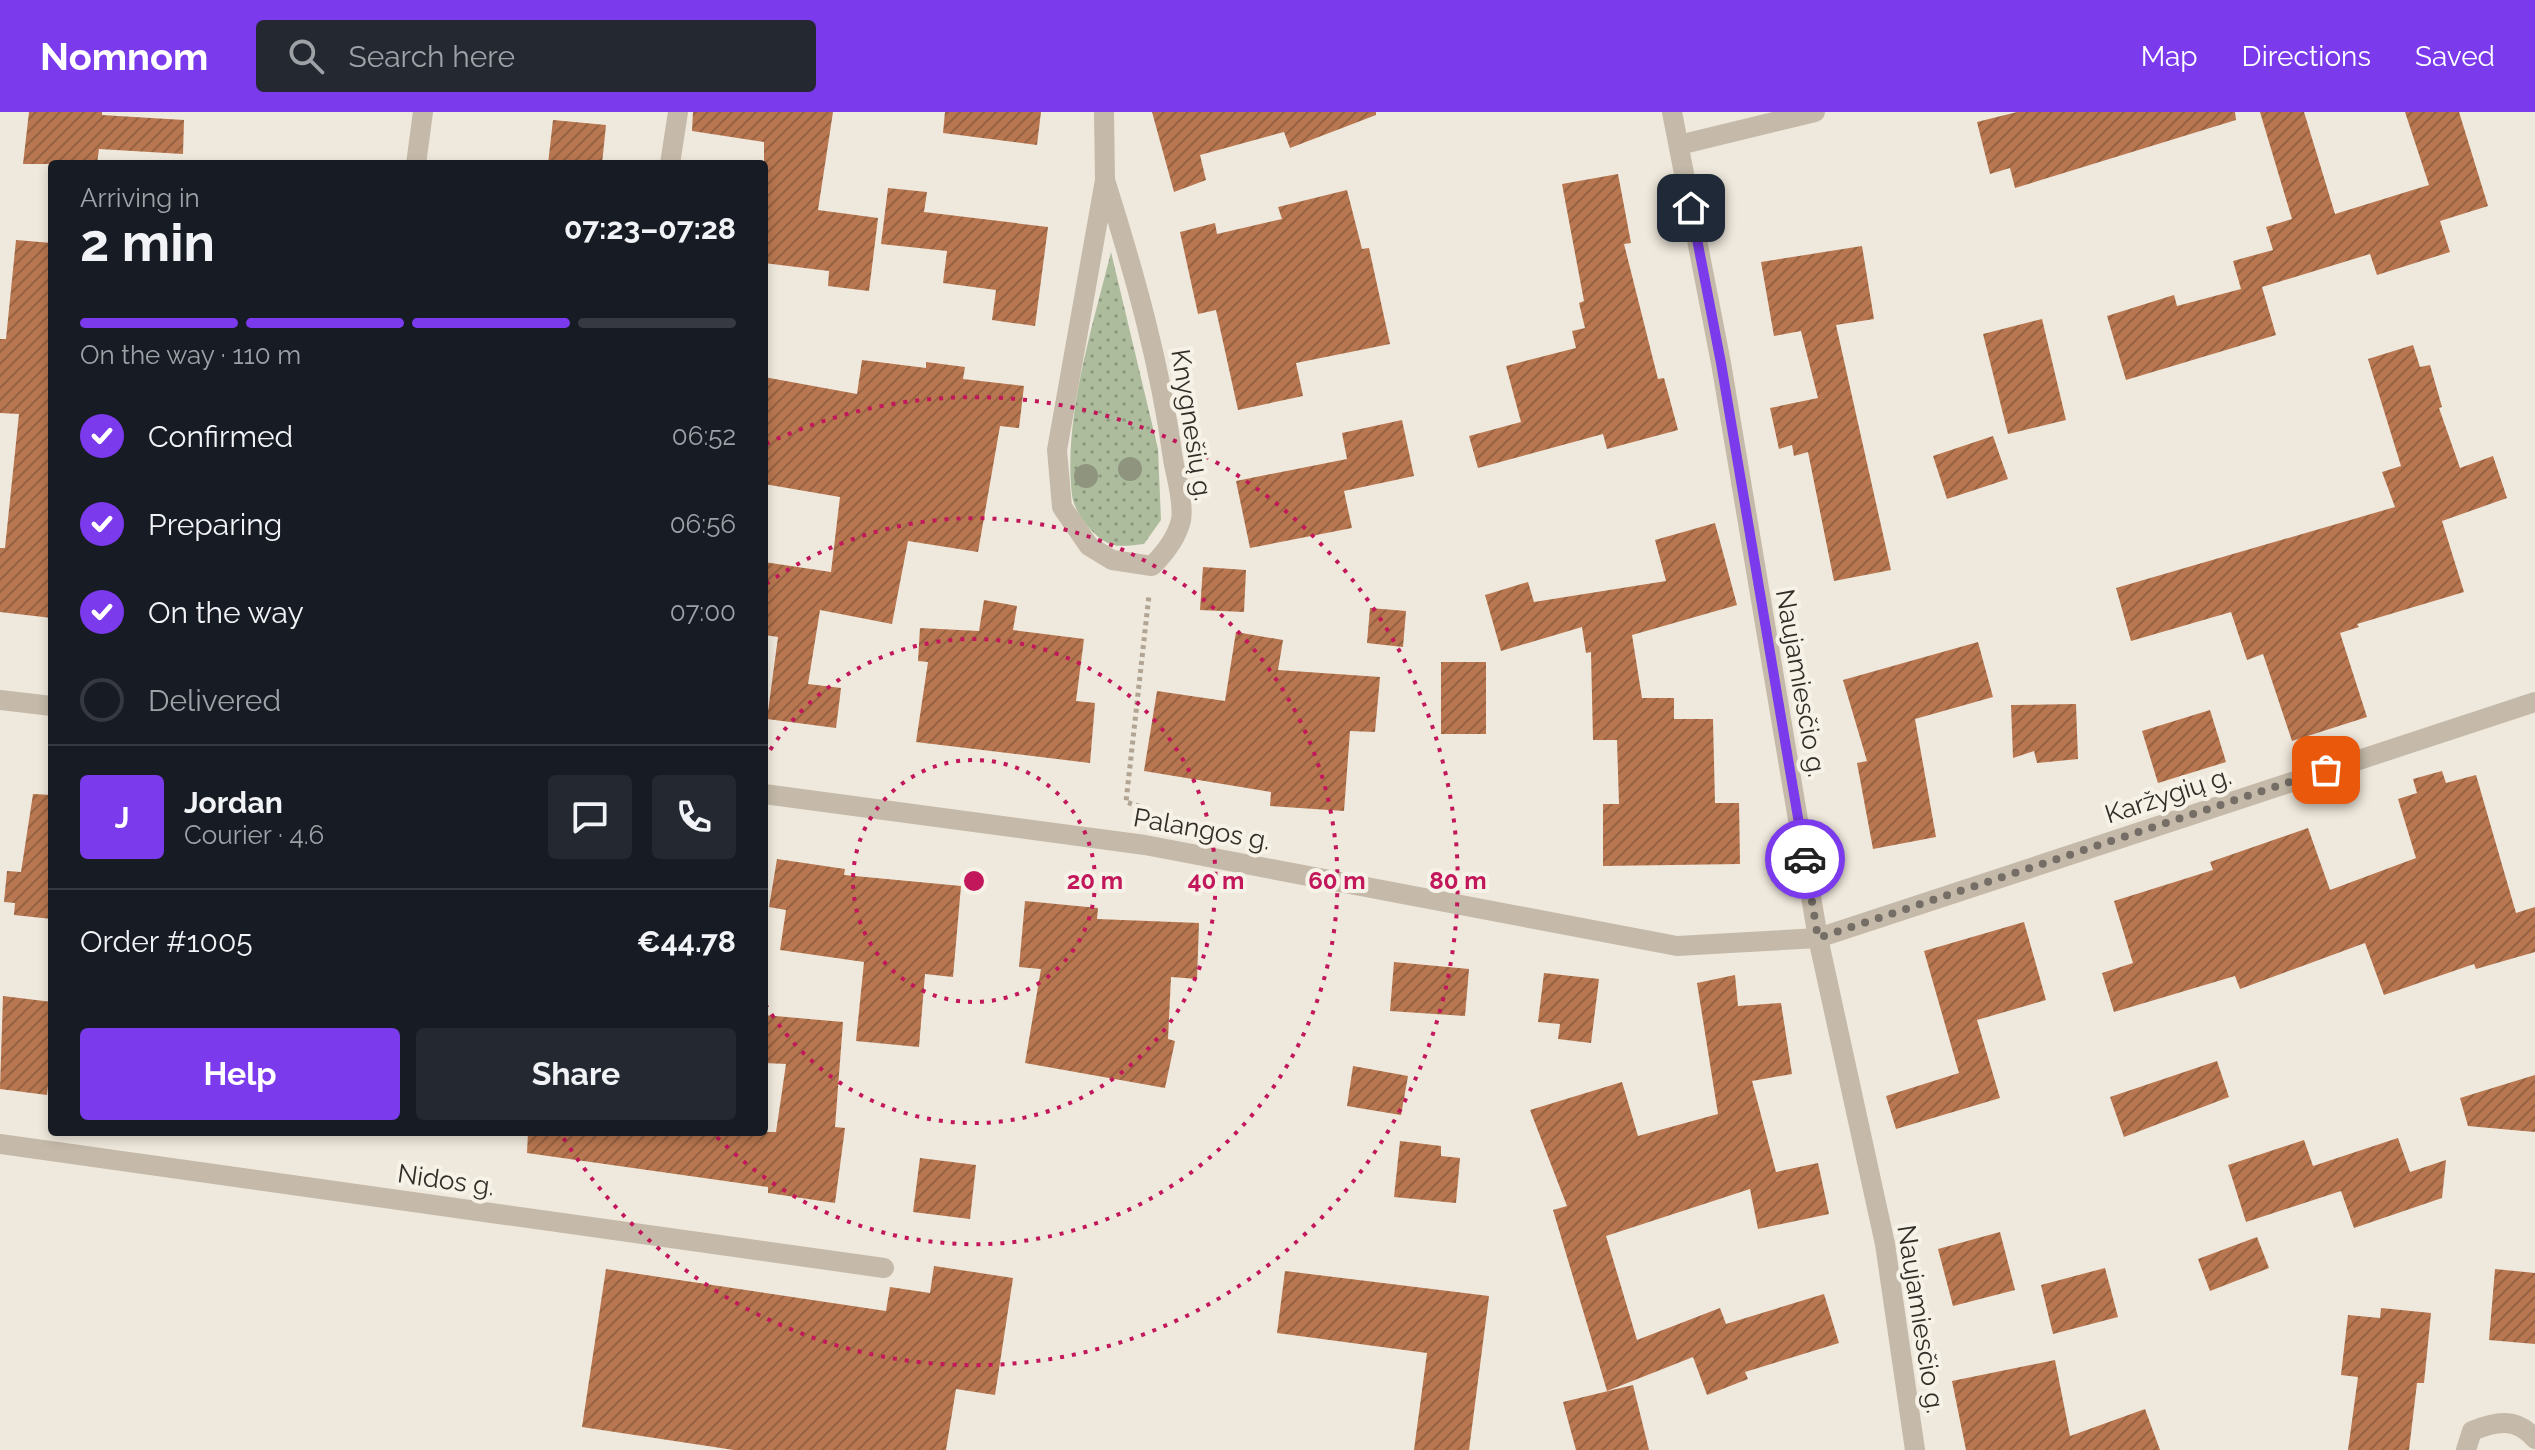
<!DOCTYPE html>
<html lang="en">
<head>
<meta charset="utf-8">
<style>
  :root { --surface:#171b24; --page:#242831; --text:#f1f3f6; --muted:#9ea1a6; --line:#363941; --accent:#7c3aed }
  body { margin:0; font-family:Raleway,sans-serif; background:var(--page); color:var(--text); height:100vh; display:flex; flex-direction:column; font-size:30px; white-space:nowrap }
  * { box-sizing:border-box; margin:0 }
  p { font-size:26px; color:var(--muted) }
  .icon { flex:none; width:44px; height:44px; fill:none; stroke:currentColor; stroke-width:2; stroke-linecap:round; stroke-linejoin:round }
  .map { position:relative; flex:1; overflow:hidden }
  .sheet { position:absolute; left:48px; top:48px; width:720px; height:976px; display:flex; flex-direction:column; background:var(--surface); border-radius:8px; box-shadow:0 4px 12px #0003 }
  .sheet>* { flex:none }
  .pin { position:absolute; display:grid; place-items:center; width:68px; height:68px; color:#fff; margin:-34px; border-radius:16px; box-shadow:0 4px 12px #0006 }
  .courier { position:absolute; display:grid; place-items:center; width:80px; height:80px; margin:-40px; border:6px solid #7c3aed; border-radius:50%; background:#fff; color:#222; box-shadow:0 2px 10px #0007 }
  .summary em { font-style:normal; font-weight:700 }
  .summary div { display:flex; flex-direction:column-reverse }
  .summary { display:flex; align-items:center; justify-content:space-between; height:136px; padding:0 32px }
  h1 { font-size:52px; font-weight:700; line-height:60px }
  .bar { display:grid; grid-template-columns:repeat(4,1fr); gap:12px 8px; align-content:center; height:96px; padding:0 32px }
  .bar i { height:10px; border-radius:6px; background:var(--line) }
  .bar .on { background:var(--accent) }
  .bar p { grid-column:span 4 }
  .line { display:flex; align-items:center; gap:20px; padding:0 32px; border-top:2px solid var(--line) }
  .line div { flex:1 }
  .round { display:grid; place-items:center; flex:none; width:84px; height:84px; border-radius:8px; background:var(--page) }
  ol { padding:0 32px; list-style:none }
  li { display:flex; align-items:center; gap:24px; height:88px }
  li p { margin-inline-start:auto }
  li .icon { padding:8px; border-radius:50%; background:var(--accent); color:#fff; stroke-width:4 }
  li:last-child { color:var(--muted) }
  li i { width:44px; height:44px; border:4px solid var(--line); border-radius:50% }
  .action { display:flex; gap:16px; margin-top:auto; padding:16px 32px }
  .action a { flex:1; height:92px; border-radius:8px; background:var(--accent); color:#fff; font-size:32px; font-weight:700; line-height:92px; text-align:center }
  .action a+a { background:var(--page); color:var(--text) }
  header { display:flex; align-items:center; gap:48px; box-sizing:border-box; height:112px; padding:0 40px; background:var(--accent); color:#fff }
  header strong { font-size:38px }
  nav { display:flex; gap:44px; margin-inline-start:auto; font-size:28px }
  .search { width:560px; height:72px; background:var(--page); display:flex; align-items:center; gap:20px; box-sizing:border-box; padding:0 28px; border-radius:8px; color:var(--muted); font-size:30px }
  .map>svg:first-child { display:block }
  .grass { fill:url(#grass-dots) }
  .building { fill:url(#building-hatch) }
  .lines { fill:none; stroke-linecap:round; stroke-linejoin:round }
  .path { stroke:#b1a493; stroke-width:5; stroke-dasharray:4 4; stroke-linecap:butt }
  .minor { stroke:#c5baa9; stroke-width:20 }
  .tree { fill:#8e947d }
  .done { stroke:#756e67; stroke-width:8; stroke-dasharray:0 14.4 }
  .route { stroke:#7c3aed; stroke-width:10 }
  .ring { fill:none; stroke:#c2185b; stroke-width:4; stroke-dasharray:4 8 }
  .labels { text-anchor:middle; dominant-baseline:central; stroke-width:8; stroke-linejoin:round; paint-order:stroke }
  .street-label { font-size:26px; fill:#332d28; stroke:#f7f2e7 }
  .centre { fill:#c2185b; stroke:#f7f2e7; stroke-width:4 }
  .ring-label { font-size:24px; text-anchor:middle; font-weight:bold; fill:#c2185b; stroke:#f7f2e7; stroke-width:8; stroke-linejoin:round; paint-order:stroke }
</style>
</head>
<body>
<header>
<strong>Nomnom</strong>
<div class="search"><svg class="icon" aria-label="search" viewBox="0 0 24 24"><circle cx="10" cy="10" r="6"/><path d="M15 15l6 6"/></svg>Search here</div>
<nav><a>Map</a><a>Directions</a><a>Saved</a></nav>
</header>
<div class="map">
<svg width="2535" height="1338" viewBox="0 0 2535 1338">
  <defs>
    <pattern id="grass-dots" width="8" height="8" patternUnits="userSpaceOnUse" patternTransform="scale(2)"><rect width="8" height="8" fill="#adbc9d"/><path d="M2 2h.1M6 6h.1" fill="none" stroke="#8d9980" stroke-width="1.8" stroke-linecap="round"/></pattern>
    <pattern id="building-hatch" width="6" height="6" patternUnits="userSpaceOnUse" patternTransform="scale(2)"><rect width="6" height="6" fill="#b87750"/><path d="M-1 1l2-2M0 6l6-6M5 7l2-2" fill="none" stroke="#966242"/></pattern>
  </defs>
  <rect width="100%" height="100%" fill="#efe8dc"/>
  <path class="grass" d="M 1111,140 L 1158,337 L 1161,408 L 1144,432 C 1135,433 1122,435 1113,433 C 1095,428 1074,401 1072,383 C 1063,307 1093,213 1111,140 Z"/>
  <g class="building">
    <path d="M 29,0 L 102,0 L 102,3 L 184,8 L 183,42 L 99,37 L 97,52 L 23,52 Z"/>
    <path d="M 693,0 L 833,0 L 818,98 L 878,106 L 869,179 L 828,174 L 829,159 L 764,151 L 764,30 L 692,19 Z"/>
    <path d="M 945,0 L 1041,0 L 1037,33 L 943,21 Z"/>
    <path d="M 1152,0 L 1376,0 L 1376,3 L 1290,36 L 1284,20 L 1200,43 L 1206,68 L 1174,80 Z"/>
    <path d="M 2017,0 L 2235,0 L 2236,8 L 2015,76 L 2010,56 L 1990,62 L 1977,10 Z"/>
    <path d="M 2260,0 L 2304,0 L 2335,102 L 2429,73 L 2405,0 L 2459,0 L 2488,94 L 2440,109 L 2450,140 L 2377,163 L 2370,142 L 2262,175 L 2276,223 L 2126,268 L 2107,204 L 2174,183 L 2177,194 L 2241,177 L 2233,149 L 2273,138 L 2266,115 L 2292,107 Z"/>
    <path d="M 553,8 L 606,13 L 602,52 L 548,52 Z"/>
    <path d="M 1618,62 L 1631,131 L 1624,132 L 1658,267 L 1664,266 L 1678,318 L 1607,337 L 1603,322 L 1478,356 L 1469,324 L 1521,310 L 1506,254 L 1576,236 L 1572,219 L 1585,216 L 1579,191 L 1584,189 L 1562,72 Z"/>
    <path d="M 888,76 L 927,80 L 924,100 L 1048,115 L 1035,214 L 992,208 L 996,178 L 943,171 L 947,139 L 881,132 Z"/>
    <path d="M 1347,78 L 1362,137 L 1369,136 L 1390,232 L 1296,251 L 1303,284 L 1238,298 L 1216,198 L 1198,202 L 1180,120 L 1215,111 L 1217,122 L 1282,107 L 1278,95 Z"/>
    <path d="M 16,128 L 52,131 L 52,506 L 0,500 L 0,436 L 5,436 L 19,302 L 0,301 L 0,227 L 6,227 Z"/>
    <path d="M 1862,134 L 1874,207 L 1836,213 L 1891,458 L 1834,469 L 1808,340 L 1794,344 L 1792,333 L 1779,337 L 1770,296 L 1818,286 L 1801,219 L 1774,224 L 1761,150 Z"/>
    <path d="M 2042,207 L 2066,308 L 2008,322 L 1983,222 Z"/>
    <path d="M 2413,233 L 2420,255 L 2430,253 L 2442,295 L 2439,296 L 2460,356 L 2493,344 L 2507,386 L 2442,409 L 2464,480 L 2357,512 L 2359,515 L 2340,521 L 2367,605 L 2292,629 L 2263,542 L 2247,548 L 2231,500 L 2131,529 L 2116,476 L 2395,395 L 2382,360 L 2401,354 L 2368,247 Z"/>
    <path d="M 862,248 L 926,256 L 926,250 L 965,255 L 963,267 L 1024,274 L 1019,316 L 1000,314 L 978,440 L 908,429 L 892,512 L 820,498 L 808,572 L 841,576 L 836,616 L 767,607 L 778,525 L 764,523 L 764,450 L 831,460 L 840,385 L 764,372 L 764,265 L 857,282 Z"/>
    <path d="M 1402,308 L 1414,364 L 1344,379 L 1352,416 L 1250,436 L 1236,369 L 1347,347 L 1342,321 Z"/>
    <path d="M 1993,324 L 2008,367 L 1947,387 L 1933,344 Z"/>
    <path d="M 1715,411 L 1737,493 L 1632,523 L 1642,586 L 1674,586 L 1674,607 L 1713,607 L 1715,691 L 1739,691 L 1740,752 L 1603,754 L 1603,692 L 1619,692 L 1617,628 L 1593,628 L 1591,540 L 1586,541 L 1582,515 L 1501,539 L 1485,483 L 1528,470 L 1534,490 L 1666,469 L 1655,428 Z"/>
    <path d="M 1203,455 L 1246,458 L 1244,500 L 1200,498 Z"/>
    <path d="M 984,488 L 1017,494 L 1013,518 L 1084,527 L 1076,589 L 1095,591 L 1090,651 L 916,630 L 928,550 L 918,549 L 920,516 L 979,519 Z"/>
    <path d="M 1370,496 L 1406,499 L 1403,535 L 1367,531 Z"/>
    <path d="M 1236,520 L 1283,528 L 1278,558 L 1380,565 L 1375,620 L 1350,619 L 1344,699 L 1270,694 L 1271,680 L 1144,659 L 1157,579 L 1225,589 Z"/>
    <path d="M 1978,530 L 1993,585 L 1915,607 L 1936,725 L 1873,737 L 1857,651 L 1867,649 L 1843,568 Z"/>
    <rect x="1441" y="550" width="45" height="72"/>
    <path d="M 2076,592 L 2078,647 L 2037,651 L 2034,639 L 2013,646 L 2011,593 Z"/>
    <path d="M 2210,598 L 2226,650 L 2158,671 L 2142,619 Z"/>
    <path d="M 2442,659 L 2446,671 L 2476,663 L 2516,801 L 2535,795 L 2535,840 L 2476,857 L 2474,852 L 2384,883 L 2365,831 L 2240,877 L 2235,864 L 2114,900 L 2102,861 L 2133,851 L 2114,789 L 2213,758 L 2210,750 L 2308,716 L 2330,778 L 2416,746 L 2398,687 L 2417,681 L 2413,667 Z"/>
    <path d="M 33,682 L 52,683 L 52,807 L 14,803 L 15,791 L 4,790 L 7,759 L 21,760 Z"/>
    <path d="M 777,747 L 845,757 L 844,763 L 961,774 L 953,865 L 925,862 L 919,935 L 856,929 L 864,850 L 780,838 L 786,798 L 769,795 Z"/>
    <path d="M 1025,789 L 1098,796 L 1097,807 L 1199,811 L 1197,867 L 1171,865 L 1168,927 L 1175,929 L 1165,976 L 1025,951 L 1041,857 L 1019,855 Z"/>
    <path d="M 2024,810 L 2046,888 L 1977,908 L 2000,986 L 1896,1017 L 1886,984 L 1959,961 L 1924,839 Z"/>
    <path d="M 1394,850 L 1469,857 L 1465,904 L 1390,899 Z"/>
    <path d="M 1544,861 L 1599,867 L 1591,931 L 1558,927 L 1560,912 L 1538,910 Z"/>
    <path d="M 1735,863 L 1738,894 L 1781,891 L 1792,962 L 1752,969 L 1776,1060 L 1818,1051 L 1829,1102 L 1758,1117 L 1750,1077 L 1606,1124 L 1637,1228 L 1720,1196 L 1726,1212 L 1824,1182 L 1839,1231 L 1745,1260 L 1748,1267 L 1707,1283 L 1693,1245 L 1607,1279 L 1553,1098 L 1567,1094 L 1530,998 L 1622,970 L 1638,1024 L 1718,1002 L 1697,871 Z"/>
    <path d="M 3,884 L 52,890 L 52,940 L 47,983 L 0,977 Z"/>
    <path d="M 764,903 L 843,910 L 835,1015 L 845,1016 L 835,1091 L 768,1081 L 768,1075 L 527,1041 L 528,1020 L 776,1020 L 786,952 L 764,951 Z"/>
    <path d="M 2217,949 L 2229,985 L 2124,1025 L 2110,985 Z"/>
    <path d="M 1353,954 L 1408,964 L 1401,1003 L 1347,994 Z"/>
    <path d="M 2535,963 L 2535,1020 L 2468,1014 L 2460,986 Z"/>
    <path d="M 2398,1026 L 2410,1060 L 2446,1048 L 2442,1086 L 2354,1116 L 2341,1079 L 2246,1110 L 2228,1053 L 2304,1028 L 2313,1054 Z"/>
    <path d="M 1400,1029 L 1441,1034 L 1441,1044 L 1460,1046 L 1456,1091 L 1394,1085 Z"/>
    <path d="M 920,1046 L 976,1053 L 970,1107 L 913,1100 Z"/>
    <path d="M 2000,1120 L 2015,1178 L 1953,1194 L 1938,1137 Z"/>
    <path d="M 2257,1125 L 2269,1156 L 2210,1179 L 2198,1147 Z"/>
    <path d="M 934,1154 L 1013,1166 L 995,1283 L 956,1277 L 946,1338 L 734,1338 L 582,1315 L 606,1157 L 886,1199 L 890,1175 L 930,1181 Z"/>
    <path d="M 2105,1156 L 2118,1205 L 2053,1222 L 2041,1173 Z"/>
    <path d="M 2495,1157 L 2535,1161 L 2535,1232 L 2489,1228 Z"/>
    <path d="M 1285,1159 L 1489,1184 L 1469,1338 L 1414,1338 L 1427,1241 L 1277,1221 Z"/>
    <path d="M 2381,1196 L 2431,1201 L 2424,1271 L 2417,1271 L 2409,1338 L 2348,1338 L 2358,1265 L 2341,1263 L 2348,1203 L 2380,1206 Z"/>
    <path d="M 2055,1248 L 2070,1324 L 2145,1297 L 2160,1338 L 1966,1338 L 1952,1269 Z"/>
    <path d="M 1633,1273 L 1649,1338 L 1576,1338 L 1563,1290 Z"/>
  </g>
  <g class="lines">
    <path class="path" d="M 1147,704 L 1148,697 L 1126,690 L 1149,483"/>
    <g class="minor">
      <path d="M 1104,0 L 1105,68"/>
      <path d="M 1672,0 L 1721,251 L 1818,826 L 1885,1132 L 1915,1338"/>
      <path d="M 1679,33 L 1815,0"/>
      <path d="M 416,52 L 423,0"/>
      <path d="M 670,52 L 678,0"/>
      <path d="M 1105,68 C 1134,160 1160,251 1173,347 C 1176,365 1184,390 1181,408 C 1177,426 1165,441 1152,454 L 1112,448 L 1089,434 L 1062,395 L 1057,338 Z"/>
      <path d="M 0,588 L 52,594"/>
      <path d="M 764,682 L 1145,733 L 1677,834 L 1818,826 L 2535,590"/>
      <path d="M 0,1032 L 884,1156"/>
      <path d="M 2466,1338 L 2472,1319 C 2496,1309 2517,1305 2535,1327"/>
    </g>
  </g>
  <g class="tree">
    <circle cx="1130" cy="357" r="12"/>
    <circle cx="1086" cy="364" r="12"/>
  </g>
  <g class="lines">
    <path class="done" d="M 1805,747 L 1818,826 L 2326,658"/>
    <path class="route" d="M 1691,96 L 1721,251 L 1805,747"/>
  </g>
  <g class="ring">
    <circle cx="974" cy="769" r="121"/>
    <path d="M764 648A242 242 0 1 1 764 890"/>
    <path d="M766 472A363 363 0 1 1 713 1021"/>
    <path d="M766 332A484 484 0 1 1 561 1022"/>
  </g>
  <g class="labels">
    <g class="street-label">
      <text transform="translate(1192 313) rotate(81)">Knygnešių g.</text>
      <text transform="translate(1801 571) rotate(80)">Naujamiesčio g.</text>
      <text transform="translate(2168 683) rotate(-18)">Karžygių g.</text>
      <text transform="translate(1202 717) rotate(10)">Palangos g.</text>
      <text transform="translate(446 1068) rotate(8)">Nidos g.</text>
      <text transform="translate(1921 1207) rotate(81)">Naujamiesčio g.</text>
    </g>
  </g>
  <circle cx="974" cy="769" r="12" class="centre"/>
  <g class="ring-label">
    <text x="1095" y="777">20 m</text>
    <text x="1216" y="777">40 m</text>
    <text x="1337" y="777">60 m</text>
    <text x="1458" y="777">80 m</text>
  </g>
</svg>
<div class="pin" style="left:2326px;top:658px;background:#ea580c"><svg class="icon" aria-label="bag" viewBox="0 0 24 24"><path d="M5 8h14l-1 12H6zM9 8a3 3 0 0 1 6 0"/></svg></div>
<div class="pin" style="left:1691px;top:96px;background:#1f2937"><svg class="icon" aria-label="home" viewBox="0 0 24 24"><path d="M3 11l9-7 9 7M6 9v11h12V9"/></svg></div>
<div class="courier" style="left:1805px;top:747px"><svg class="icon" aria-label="car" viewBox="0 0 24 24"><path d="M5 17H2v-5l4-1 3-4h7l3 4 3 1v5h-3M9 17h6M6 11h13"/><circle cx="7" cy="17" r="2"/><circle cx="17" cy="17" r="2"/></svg></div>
<section class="sheet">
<div class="summary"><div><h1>2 min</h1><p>Arriving in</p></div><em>07:23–07:28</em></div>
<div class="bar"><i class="on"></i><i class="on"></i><i class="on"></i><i></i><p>On the way · 110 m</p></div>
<ol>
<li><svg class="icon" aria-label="check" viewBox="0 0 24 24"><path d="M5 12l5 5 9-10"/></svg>Confirmed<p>06:52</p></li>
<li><svg class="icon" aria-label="check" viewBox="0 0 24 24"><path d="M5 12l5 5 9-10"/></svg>Preparing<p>06:56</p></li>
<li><svg class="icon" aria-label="check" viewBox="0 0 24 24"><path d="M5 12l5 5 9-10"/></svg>On the way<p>07:00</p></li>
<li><i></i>Delivered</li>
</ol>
<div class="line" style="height:144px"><b class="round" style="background:var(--accent);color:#fff">J</b><div><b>Jordan</b><p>Courier · 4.6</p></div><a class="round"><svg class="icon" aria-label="chat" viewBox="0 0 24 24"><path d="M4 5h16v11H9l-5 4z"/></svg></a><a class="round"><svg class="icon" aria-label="phone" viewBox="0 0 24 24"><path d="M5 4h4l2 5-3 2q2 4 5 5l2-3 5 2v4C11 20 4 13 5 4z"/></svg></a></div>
<div class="line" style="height:104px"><div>Order #1005</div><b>€44.78</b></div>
<div class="action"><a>Help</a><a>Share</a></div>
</section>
</div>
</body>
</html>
